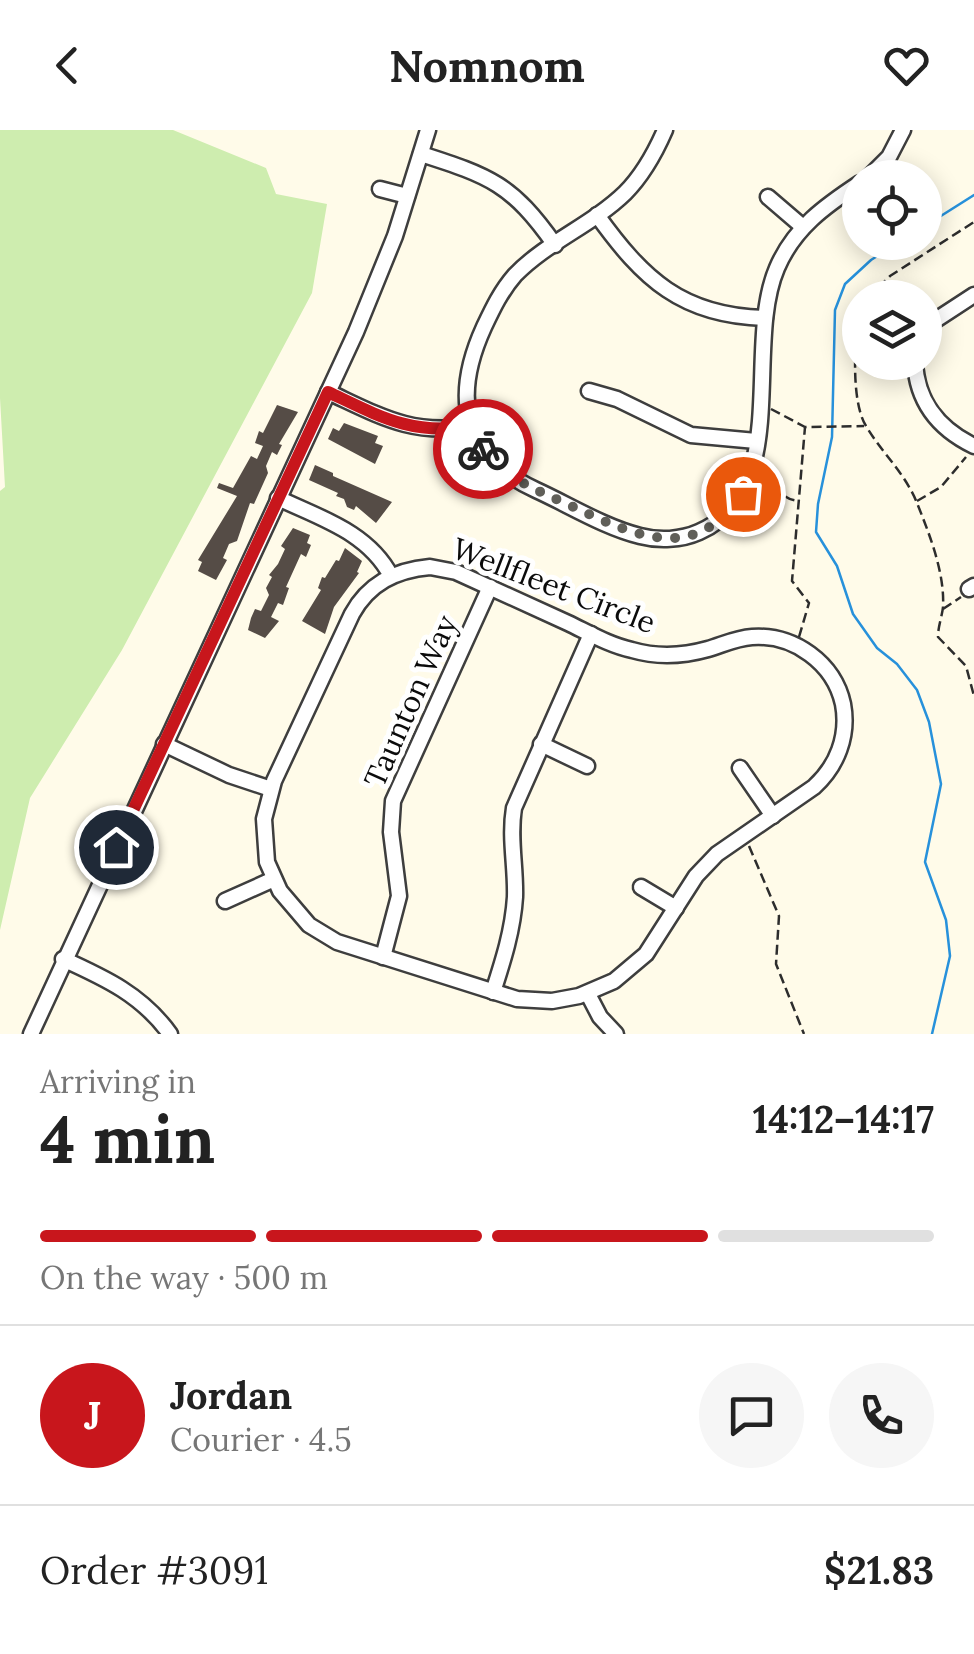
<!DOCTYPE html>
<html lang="en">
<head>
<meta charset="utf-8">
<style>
  :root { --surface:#fff; --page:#f6f6f6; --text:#222; --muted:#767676; --line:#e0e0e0; --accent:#c8161c }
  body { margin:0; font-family:Lora,serif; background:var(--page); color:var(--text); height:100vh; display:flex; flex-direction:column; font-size:38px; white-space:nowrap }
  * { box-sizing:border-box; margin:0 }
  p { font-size:32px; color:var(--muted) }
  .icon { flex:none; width:55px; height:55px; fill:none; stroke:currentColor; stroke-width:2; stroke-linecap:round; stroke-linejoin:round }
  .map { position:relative; height:904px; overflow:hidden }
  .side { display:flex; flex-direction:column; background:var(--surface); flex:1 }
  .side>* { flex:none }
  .tools { position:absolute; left:842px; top:30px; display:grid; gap:20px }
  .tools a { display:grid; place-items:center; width:100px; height:100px; border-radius:50%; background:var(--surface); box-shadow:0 5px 25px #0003; font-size:50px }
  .pin { position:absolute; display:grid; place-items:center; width:85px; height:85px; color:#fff; margin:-42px; border:5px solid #fff; border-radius:50%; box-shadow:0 2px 10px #0007 }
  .courier { position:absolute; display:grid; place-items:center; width:100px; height:100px; margin:-50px; border:8px solid #c8161c; border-radius:50%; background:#fff; color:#222; box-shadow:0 2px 12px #0007 }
  .summary em { font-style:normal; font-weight:800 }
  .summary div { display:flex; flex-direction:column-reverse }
  .summary { display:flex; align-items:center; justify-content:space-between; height:170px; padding:0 40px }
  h1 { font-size:65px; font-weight:800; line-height:75px }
  .bar { display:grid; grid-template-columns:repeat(4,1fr); gap:15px 10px; align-content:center; height:120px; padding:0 40px }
  .bar i { height:12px; border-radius:8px; background:var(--line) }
  .bar .active { background:var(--accent) }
  .bar p { grid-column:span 4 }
  .line { display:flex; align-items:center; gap:25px; padding:0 40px; border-top:2px solid var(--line) }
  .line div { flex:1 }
  .round { display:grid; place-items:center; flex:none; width:105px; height:105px; border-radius:52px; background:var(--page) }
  header { display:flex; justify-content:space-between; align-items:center; height:130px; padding:0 40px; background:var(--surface); font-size:45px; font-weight:800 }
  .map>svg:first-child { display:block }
  .green { fill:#ceedaf }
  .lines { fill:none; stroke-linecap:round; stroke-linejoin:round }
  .stream { stroke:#2791db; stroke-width:2.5 }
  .building { fill:#554c46 }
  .minor-casing { stroke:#3e3e3e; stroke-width:19 }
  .path { stroke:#2d2d2d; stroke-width:2.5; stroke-dasharray:10 5; stroke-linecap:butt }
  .minor { stroke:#fff; stroke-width:14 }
  .done { stroke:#605f59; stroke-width:10; stroke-dasharray:0 18 }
  .route { stroke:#c8161c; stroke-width:12 }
  .labels { text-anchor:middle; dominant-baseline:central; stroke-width:10; stroke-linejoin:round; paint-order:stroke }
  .street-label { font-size:30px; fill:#0b0b0b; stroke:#fff }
</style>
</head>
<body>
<header><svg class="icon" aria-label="back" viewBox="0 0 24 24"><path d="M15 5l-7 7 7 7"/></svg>Nomnom<svg class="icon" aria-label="heart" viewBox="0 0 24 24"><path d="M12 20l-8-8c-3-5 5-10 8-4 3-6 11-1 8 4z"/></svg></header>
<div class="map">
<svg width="974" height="904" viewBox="0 0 974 904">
  <rect width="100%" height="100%" fill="#fffbe9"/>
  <path class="green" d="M 0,0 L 173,0 L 266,38 L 276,64 L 327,74 L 312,163 L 122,520 L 30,668 L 0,800 L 0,361 L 5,357 L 0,268 Z"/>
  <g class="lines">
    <g class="stream">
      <path d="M 925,96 L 974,65"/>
      <path d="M 899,112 L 871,130 L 845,154 L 835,180 L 832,307 L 818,374 L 816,402 L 837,436 L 853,484 L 877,518 L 897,534 L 917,560 L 929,592 L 941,654 L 925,732 L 946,790 L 950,826 L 932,904"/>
    </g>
  </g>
  <g class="building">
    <path d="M 277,275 L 298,282 L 279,314 L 282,315 L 277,325 L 272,322 L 266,336 L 268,343 L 254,374 L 250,373 L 237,411 L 229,414 L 223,428 L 227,430 L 216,450 L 198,441 L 202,432 L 198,430 L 237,366 L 217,358 L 219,353 L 233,358 L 251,326 L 257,329 L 263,316 L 255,313 L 259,301 L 263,303 Z"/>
    <path d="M 344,293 L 378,306 L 375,313 L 383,316 L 375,334 L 328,309 L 333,298 L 339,301 Z"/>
    <path d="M 315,335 L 333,343 L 333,346 L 392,372 L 376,393 L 356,376 L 354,380 L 347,377 L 344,369 L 336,366 L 338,363 L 309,350 Z"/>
    <path d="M 293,398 L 310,405 L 307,413 L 311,415 L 306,427 L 301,424 L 286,457 L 289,458 L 283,475 L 278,473 L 271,487 L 279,491 L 265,508 L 248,500 L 251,488 L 255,479 L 261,481 L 269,465 L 266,458 L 272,447 L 269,445 L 278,434 L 285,419 L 281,416 Z"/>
    <path d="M 345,418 L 362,431 L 357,442 L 359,443 L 334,477 L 325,504 L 302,491 L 321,460 L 318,458 L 322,447 L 325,448 L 336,430 L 339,431 Z"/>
  </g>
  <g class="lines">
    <g class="minor-casing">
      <g id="minor">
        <path d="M 665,0 C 655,23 643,45 625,63 C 592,95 547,112 515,145 C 501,161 493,178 484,197 C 452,267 462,326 536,360 C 569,375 604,397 640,406 C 659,411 681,410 699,402 C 793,361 743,217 777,138 C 794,98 825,76 860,53"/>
        <path d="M 421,24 C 490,46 512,54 555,115"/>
        <path d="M 868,48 L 889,27 L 903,0"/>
        <path d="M 380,59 L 407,66"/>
        <path d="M 768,67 L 803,97"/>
        <path d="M 597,85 C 643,149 682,186 765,188"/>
        <path d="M 925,197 L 974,165"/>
        <path d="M 915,232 C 917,273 939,299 974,316"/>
        <path d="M 589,261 L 617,269 L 691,305 L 756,311"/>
        <path d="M 328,262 C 380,286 412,306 471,296"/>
        <path d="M 278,368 C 320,388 368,402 391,446"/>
        <path d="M 430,437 L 456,442 C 494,459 531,476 568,493 C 589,503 609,515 632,520 C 656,527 683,526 708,519 C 722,515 736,508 752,507 C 794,504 834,533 843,574 C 849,606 837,636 814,657 L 717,724 L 696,746 L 646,824 L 614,851 L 579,866 L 552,871 L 517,869 L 337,812 L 309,795 L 280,761 L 267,732 L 264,689 L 274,651 L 352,484 C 369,453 396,440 430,437 Z"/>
        <path d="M 969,459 L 974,456"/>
        <path d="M 164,614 L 229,645 L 271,659"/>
        <path d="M 541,614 L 587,636"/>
        <path d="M 740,638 L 773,686"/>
        <path d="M 641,757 L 676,778"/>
        <path d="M 225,771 L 274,749"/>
        <path d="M 383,827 L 399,766 L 391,702 L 393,671 L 490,457"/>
        <path d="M 63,829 C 105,848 142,865 170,904"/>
        <path d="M 493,862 C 503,831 513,800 515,767 C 516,737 509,708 514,678 L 591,504"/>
        <path d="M 588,864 L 600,887 L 616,904"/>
        <path d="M 31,904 L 356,202 L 395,106 L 428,0"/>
      </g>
    </g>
    <g class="path">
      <path d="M 868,168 L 890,146 L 974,92"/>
      <path d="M 860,183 C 854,210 851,272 866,296 C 882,323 905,343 917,373 C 929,403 945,443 943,477 C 942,487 938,496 938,507 L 966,536 L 974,566"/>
      <path d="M 771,279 L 805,297 L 864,296"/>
      <path d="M 762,348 C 779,354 779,370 800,371"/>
      <path d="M 917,371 L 941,357 L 966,327"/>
      <path d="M 943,479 L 961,467"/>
      <path d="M 799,507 L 809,473 L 792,451 L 805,297"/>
      <path d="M 749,716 L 779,786 L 776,834 L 804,904"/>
    </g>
    <use href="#minor" class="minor"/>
  </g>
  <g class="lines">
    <path class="done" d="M 483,319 C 504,347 534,359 565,373 C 630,403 691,438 743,364"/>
    <path class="route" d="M 116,717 L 328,262 C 379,286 412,306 471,296 L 483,319"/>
  </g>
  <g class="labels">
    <g class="street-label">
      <text transform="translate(554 455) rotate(21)">Wellfleet Circle</text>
      <text transform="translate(410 571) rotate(-66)">Taunton Way</text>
    </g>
  </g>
</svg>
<div class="tools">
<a><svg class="icon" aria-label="locate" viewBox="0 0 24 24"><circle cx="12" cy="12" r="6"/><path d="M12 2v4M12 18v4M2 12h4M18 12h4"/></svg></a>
<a><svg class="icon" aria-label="layers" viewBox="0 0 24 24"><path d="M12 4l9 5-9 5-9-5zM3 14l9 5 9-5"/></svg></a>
</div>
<div class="pin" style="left:743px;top:364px;background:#ea580c"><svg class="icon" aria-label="bag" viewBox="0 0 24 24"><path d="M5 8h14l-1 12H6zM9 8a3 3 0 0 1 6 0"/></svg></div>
<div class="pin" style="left:116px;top:717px;background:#1f2937"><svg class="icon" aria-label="home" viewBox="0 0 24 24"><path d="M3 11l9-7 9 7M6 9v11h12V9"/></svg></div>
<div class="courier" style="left:483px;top:319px"><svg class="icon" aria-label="bike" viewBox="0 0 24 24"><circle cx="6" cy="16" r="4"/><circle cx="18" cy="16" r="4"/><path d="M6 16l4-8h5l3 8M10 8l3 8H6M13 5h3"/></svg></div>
</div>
<section class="side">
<div class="summary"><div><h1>4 min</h1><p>Arriving in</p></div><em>14:12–14:17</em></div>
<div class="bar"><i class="active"></i><i class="active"></i><i class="active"></i><i></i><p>On the way · 500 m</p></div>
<div class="line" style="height:180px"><b class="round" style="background:var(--accent);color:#fff">J</b><div><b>Jordan</b><p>Courier · 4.5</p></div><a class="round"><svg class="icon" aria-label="chat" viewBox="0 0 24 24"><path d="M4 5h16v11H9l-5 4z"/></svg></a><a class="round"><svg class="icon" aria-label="phone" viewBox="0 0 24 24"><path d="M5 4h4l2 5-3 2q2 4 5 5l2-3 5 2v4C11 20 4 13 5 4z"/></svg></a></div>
<div class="line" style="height:130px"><div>Order #3091</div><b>$21.83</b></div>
</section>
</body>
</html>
